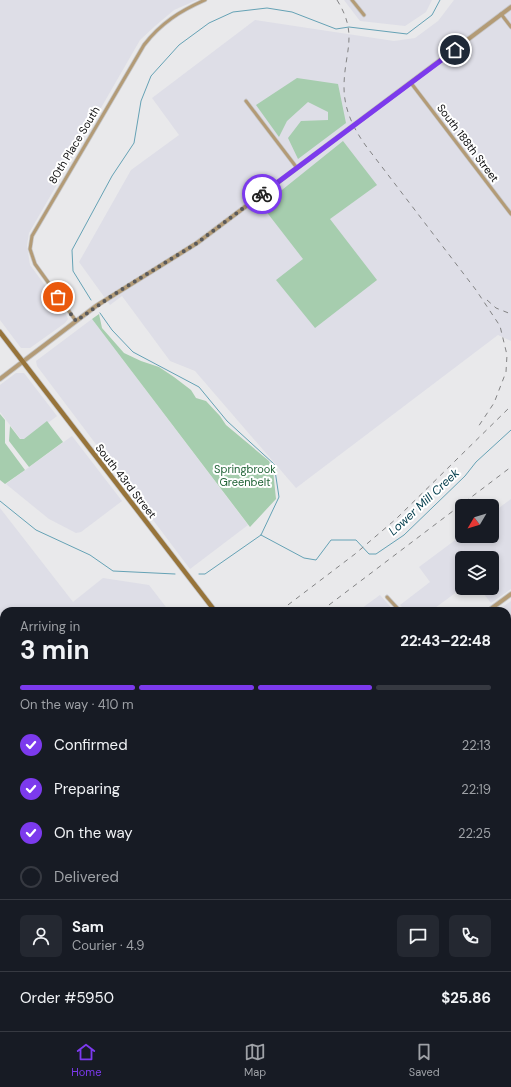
<!DOCTYPE html>
<html lang="en">
<head>
<meta charset="utf-8">
<style>
  :root { --surface:#171b24; --page:#242831; --text:#f1f3f6; --muted:#9ea1a6; --line:#363941; --accent:#7c3aed }
  body { margin:0; font-family:"DM Sans",sans-serif; background:var(--page); color:var(--text); height:100vh; display:flex; flex-direction:column; font-size:15px; white-space:nowrap }
  * { box-sizing:border-box; margin:0 }
  p { font-size:13px; color:var(--muted) }
  .icon { flex:none; width:22px; height:22px; fill:none; stroke:currentColor; stroke-width:2; stroke-linecap:round; stroke-linejoin:round }
  .map { position:relative; flex:1; overflow:hidden }
  .side { position:absolute; left:0px; top:607px; width:511px; height:424px; display:flex; flex-direction:column; background:var(--surface); border-radius:12px 12px 0 0; box-shadow:0 2px 6px #0003 }
  .side>* { flex:none }
  .needle { width:26px; rotate:232deg }
  .controls { position:absolute; left:455px; top:499px; display:grid; gap:8px }
  .controls a { display:grid; place-items:center; width:44px; height:44px; border-radius:6px; background:var(--surface); box-shadow:0 2px 6px #0003; font-size:20px }
  .pin { position:absolute; display:grid; place-items:center; width:34px; height:34px; color:#fff; margin:-17px; border:2px solid #fff; border-radius:50%; box-shadow:0 1px 4px #0007 }
  .courier { position:absolute; display:grid; place-items:center; width:40px; height:40px; margin:-20px; border:3px solid #7c3aed; border-radius:50%; background:#fff; color:#222; box-shadow:0 1px 5px #0007 }
  .overview em { font-style:normal; font-weight:700 }
  .overview div { display:flex; flex-direction:column-reverse }
  .overview { display:flex; align-items:center; justify-content:space-between; height:68px; padding:0 20px }
  h1 { font-size:26px; font-weight:700; line-height:30px }
  .bar { display:grid; grid-template-columns:repeat(4,1fr); gap:6px 4px; align-content:center; height:48px; padding:0 20px }
  .bar i { height:5px; border-radius:3px; background:var(--line) }
  .bar .on { background:var(--accent) }
  .bar p { grid-column:span 4 }
  .line { display:flex; align-items:center; gap:10px; padding:0 20px; border-top:1px solid var(--line) }
  .line div { flex:1 }
  .round { display:grid; place-items:center; flex:none; width:42px; height:42px; border-radius:6px; background:var(--page) }
  ol { padding:0 20px; list-style:none }
  li { display:flex; align-items:center; gap:12px; height:44px }
  li p { margin-inline-start:auto }
  li .icon { padding:4px; border-radius:50%; background:var(--accent); color:#fff; stroke-width:4 }
  li:last-child { color:var(--muted) }
  li i { width:22px; height:22px; border:2px solid var(--line); border-radius:50% }
  .tabs { display:flex; justify-content:space-around; align-items:center; height:56px; border-top:1px solid var(--line); background:var(--surface); font-size:11px; color:var(--muted) }
  .tabs a { display:grid; justify-items:center; gap:2px }
  .tabs .on { color:var(--accent) }
  .map>svg:first-child { display:block }
  .built { fill:#dedee7 }
  .green { fill:#a6cdae }
  .water { fill:#65a2b5 }
  .lines { fill:none; stroke-linecap:round; stroke-linejoin:round }
  .stream { stroke:#65a2b5; stroke-width:1 }
  .minor-casing { stroke:#c6c6c8; stroke-width:4.5 }
  .tertiary-casing { stroke:#c6c6c8; stroke-width:5.5 }
  .secondary-casing { stroke:#c6c6c8; stroke-width:6 }
  .primary-casing { stroke:#c6c6c8; stroke-width:6 }
  .minor { stroke:#b39b76; stroke-width:3 }
  .tertiary { stroke:#b39b76; stroke-width:4 }
  .secondary { stroke:#97743a; stroke-width:4.5 }
  .primary { stroke:#7c5a1e; stroke-width:5 }
  .rail { stroke:#838384; stroke-width:1; stroke-dasharray:5 5; stroke-linecap:butt }
  .done { stroke:#5a5a5b; stroke-width:4; stroke-dasharray:0 7.2 }
  .route { stroke:#7c3aed; stroke-width:5 }
  .labels { text-anchor:middle; dominant-baseline:central; stroke-width:4; stroke-linejoin:round; paint-order:stroke }
  .street-label { font-size:11px; fill:#0d0d0e; stroke:#fff }
  .park-label { font-size:11px; fill:#206336; stroke:#fff }
  .water-label { font-size:12px; font-style:italic; fill:#07404f; stroke:#fff }
</style>
</head>
<body>
<div class="map">
<svg width="511" height="1031" viewBox="0 0 511 1031">
  <rect width="100%" height="100%" fill="#e9e9eb"/>
  <g class="built">
    <path d="M 0,0 L 197,0 L 174,10 L 155,26 L 140,40 L 29,233 L 27,245 L 30,265 L 66,314 L 68,319 L 65,323 L 30,348 L 21,348 L 0,320 Z"/>
    <path d="M 344,0 L 432,0 L 426,12 L 405,26 L 360,21 Z"/>
    <path d="M 454,0 L 511,0 L 511,341 L 498,335 L 296,488 L 195,371 L 170,361 L 122,296 L 110,305 L 79,262 L 131,170 L 179,135 L 152,98 L 255,20 L 394,41 L 415,38 L 438,21 Z"/>
    <path d="M 92,319 L 248,525 L 190,569 L 37,366 L 36,361 Z"/>
    <path d="M 16,373 L 24,373 L 57,416 L 23,442 L 0,412 L 0,385 Z"/>
    <path d="M 72,436 L 122,501 L 81,532 L 76,533 L 49,519 L 6,484 Z"/>
    <path d="M 511,499 L 511,589 L 491,603 L 479,588 L 492,588 L 492,558 L 462,558 L 462,588 L 431,611 L 406,611 L 400,605 L 430,582 L 419,567 L 462,535 L 492,536 L 492,513 Z"/>
    <path d="M 0,508 L 73,602 L 103,578 L 149,585 L 169,611 L 4,611 L 4,724 L 0,727 Z"/>
    <path d="M 380,595 L 394,611 L 358,611 Z"/>
    <path d="M 511,601 L 511,705 L 507,705 L 507,611 L 497,611 Z"/>
    <path d="M 4,903 L 4,969 L 0,970 L 0,906 Z"/>
    <path d="M 92,1027 L 469,1027 L 464,1031 L 95,1031 Z"/>
  </g>
  <g class="green">
    <path d="M 297,78 L 338,84 L 346,123 L 298,159 L 288,138 L 301,121 L 328,120 L 328,112 L 308,102 L 287,121 L 279,137 L 256,105 Z"/>
    <path d="M 343,141 L 377,185 L 330,219 L 377,280 L 315,328 L 276,280 L 303,259 L 262,206 Z"/>
    <path d="M 99,314 L 102,328 L 124,353 L 141,361 L 159,367 L 174,377 L 191,390 L 196,398 L 206,401 L 220,416 L 226,425 L 269,461 L 273,470 L 276,499 L 250,527 L 92,319 Z"/>
    <path d="M 0,414 L 5,420 L 5,443 L 25,470 L 5,484 L 0,480 Z"/>
    <path d="M 47,421 L 63,442 L 29,467 L 9,441 L 10,426 L 20,439 L 24,439 Z"/>
  </g>
  <path class="water" d="M 511,892 L 511,952 L 507,965 L 507,916 Z"/>
  <g class="lines">
    <g class="stream">
      <path d="M 91,300 L 73,271 L 72,250 L 112,176 L 134,143 L 141,101 L 151,76 L 179,45 L 209,23 L 233,12 L 267,8 L 292,12 L 336,29 L 349,27 L 407,34 L 432,15 L 440,0"/>
      <path d="M 100,313 L 112,330 L 133,352 L 199,387 L 227,421 L 274,464 L 279,497 L 261,535 L 205,574 L 199,574"/>
      <path d="M 0,501 L 36,530 L 90,555 L 113,571 L 175,574"/>
      <path d="M 261,535 L 304,558 L 316,560 L 331,540 L 356,540 L 369,554 L 376,554 L 404,535 L 465,476 L 476,462 L 511,430"/>
    </g>
    <g class="minor-casing">
      <g id="minor">
        <path d="M 352,0 L 364,15"/>
        <path d="M 501,14 L 511,27"/>
        <path d="M 411,83 L 511,214"/>
        <path d="M 246,101 L 297,168"/>
        <path d="M 76,321 L 35,264 L 30,249 L 32,236 L 144,45 C 161,23 180,11 205,0"/>
        <path d="M 387,597 L 400,611"/>
        <path d="M 251,1027 L 254,1031"/>
      </g>
    </g>
    <g class="tertiary-casing">
      <g id="tertiary">
        <path d="M 0,379 L 96,306 L 197,243 L 511,7"/>
        <path d="M 488,611 L 511,594"/>
        <path d="M 472,1031 L 478,1027"/>
      </g>
    </g>
    <g class="secondary-casing">
      <g id="secondary">
        <path d="M 0,332 L 215,611"/>
        <path d="M 488,1027 L 492,1031"/>
      </g>
    </g>
    <g class="primary-casing">
      <g id="primary">
        <path d="M 507,712 L 511,712"/>
        <path d="M 0,974 L 4,973"/>
      </g>
    </g>
    <use href="#minor" class="minor"/>
    <use href="#tertiary" class="tertiary"/>
    <use href="#secondary" class="secondary"/>
    <use href="#primary" class="primary"/>
    <g class="rail">
      <path d="M 337,0 C 359,35 344,52 344,87 C 344,109 353,128 366,146 L 476,290 L 500,326 L 507,355 L 506,372 L 494,403 L 478,427"/>
      <path d="M 487,300 L 496,308 L 511,314"/>
      <path d="M 280,611 L 355,554 L 396,519 L 511,406"/>
      <path d="M 321,611 L 511,467"/>
      <path d="M 0,752 L 2,765 L 0,795"/>
      <path d="M 0,820 L 4,817"/>
      <path d="M 0,869 L 4,866"/>
    </g>
  </g>
  <g class="lines">
    <path class="done" d="M 58,297 L 76,321 L 113,295 L 197,243 L 262,194"/>
    <path class="route" d="M 262,194 L 455,50"/>
  </g>
  <g class="labels">
    <g class="street-label">
      <text transform="translate(468 143) rotate(53)">South 188th Street</text>
      <text transform="translate(74 145) rotate(-59)">80th Place South</text>
      <text transform="translate(126 481) rotate(52)">South 43rd Street</text>
    </g>
    <g class="park-label">
      <text x="245" y="469">Springbrook<tspan x="245" dy="13">Greenbelt</tspan></text>
    </g>
    <g class="water-label">
      <text transform="translate(424 502) rotate(-43)">Lower Mill Creek</text>
    </g>
  </g>
</svg>
<div class="controls">
<a><svg class="needle" viewBox="-14 -14 28 28"><path d="M0-13l5 13h-10z" fill="#e53935"/><path d="M0 13l5-13h-10z" fill="#9ea1a6"/></svg></a>
<a><svg class="icon" aria-label="layers" viewBox="0 0 24 24"><path d="M12 4l9 5-9 5-9-5zM3 14l9 5 9-5"/></svg></a>
</div>
<div class="pin" style="left:58px;top:297px;background:#ea580c"><svg class="icon" aria-label="bag" viewBox="0 0 24 24"><path d="M5 8h14l-1 12H6zM9 8a3 3 0 0 1 6 0"/></svg></div>
<div class="pin" style="left:455px;top:50px;background:#1f2937"><svg class="icon" aria-label="home" viewBox="0 0 24 24"><path d="M3 11l9-7 9 7M6 9v11h12V9"/></svg></div>
<div class="courier" style="left:262px;top:194px"><svg class="icon" aria-label="bike" viewBox="0 0 24 24"><circle cx="6" cy="16" r="4"/><circle cx="18" cy="16" r="4"/><path d="M6 16l4-8h5l3 8M10 8l3 8H6M13 5h3"/></svg></div>
<section class="side">
<div class="overview"><div><h1>3 min</h1><p>Arriving in</p></div><em>22:43–22:48</em></div>
<div class="bar"><i class="on"></i><i class="on"></i><i class="on"></i><i></i><p>On the way · 410 m</p></div>
<ol>
<li><svg class="icon" aria-label="check" viewBox="0 0 24 24"><path d="M5 12l5 5 9-10"/></svg>Confirmed<p>22:13</p></li>
<li><svg class="icon" aria-label="check" viewBox="0 0 24 24"><path d="M5 12l5 5 9-10"/></svg>Preparing<p>22:19</p></li>
<li><svg class="icon" aria-label="check" viewBox="0 0 24 24"><path d="M5 12l5 5 9-10"/></svg>On the way<p>22:25</p></li>
<li><i></i>Delivered</li>
</ol>
<div class="line" style="height:72px"><a class="round"><svg class="icon" aria-label="person" viewBox="0 0 24 24"><circle cx="12" cy="8" r="4"/><path d="M4 21q1-7 8-7t8 7"/></svg></a><div><b>Sam</b><p>Courier · 4.9</p></div><a class="round"><svg class="icon" aria-label="chat" viewBox="0 0 24 24"><path d="M4 5h16v11H9l-5 4z"/></svg></a><a class="round"><svg class="icon" aria-label="phone" viewBox="0 0 24 24"><path d="M5 4h4l2 5-3 2q2 4 5 5l2-3 5 2v4C11 20 4 13 5 4z"/></svg></a></div>
<div class="line" style="height:52px"><div>Order #5950</div><b>$25.86</b></div>
</section>
</div>
<nav class="tabs">
<a class="on"><svg class="icon" aria-label="home" viewBox="0 0 24 24"><path d="M3 11l9-7 9 7M6 9v11h12V9"/></svg>Home</a>
<a><svg class="icon" aria-label="map" viewBox="0 0 24 24"><path d="M3 6l6-2 6 2 6-2v14l-6 2-6-2-6 2zM9 4v14M15 6v14"/></svg>Map</a>
<a><svg class="icon" aria-label="saved" viewBox="0 0 24 24"><path d="M7 4h10v16l-5-4-5 4z"/></svg>Saved</a>
</nav>
</body>
</html>
